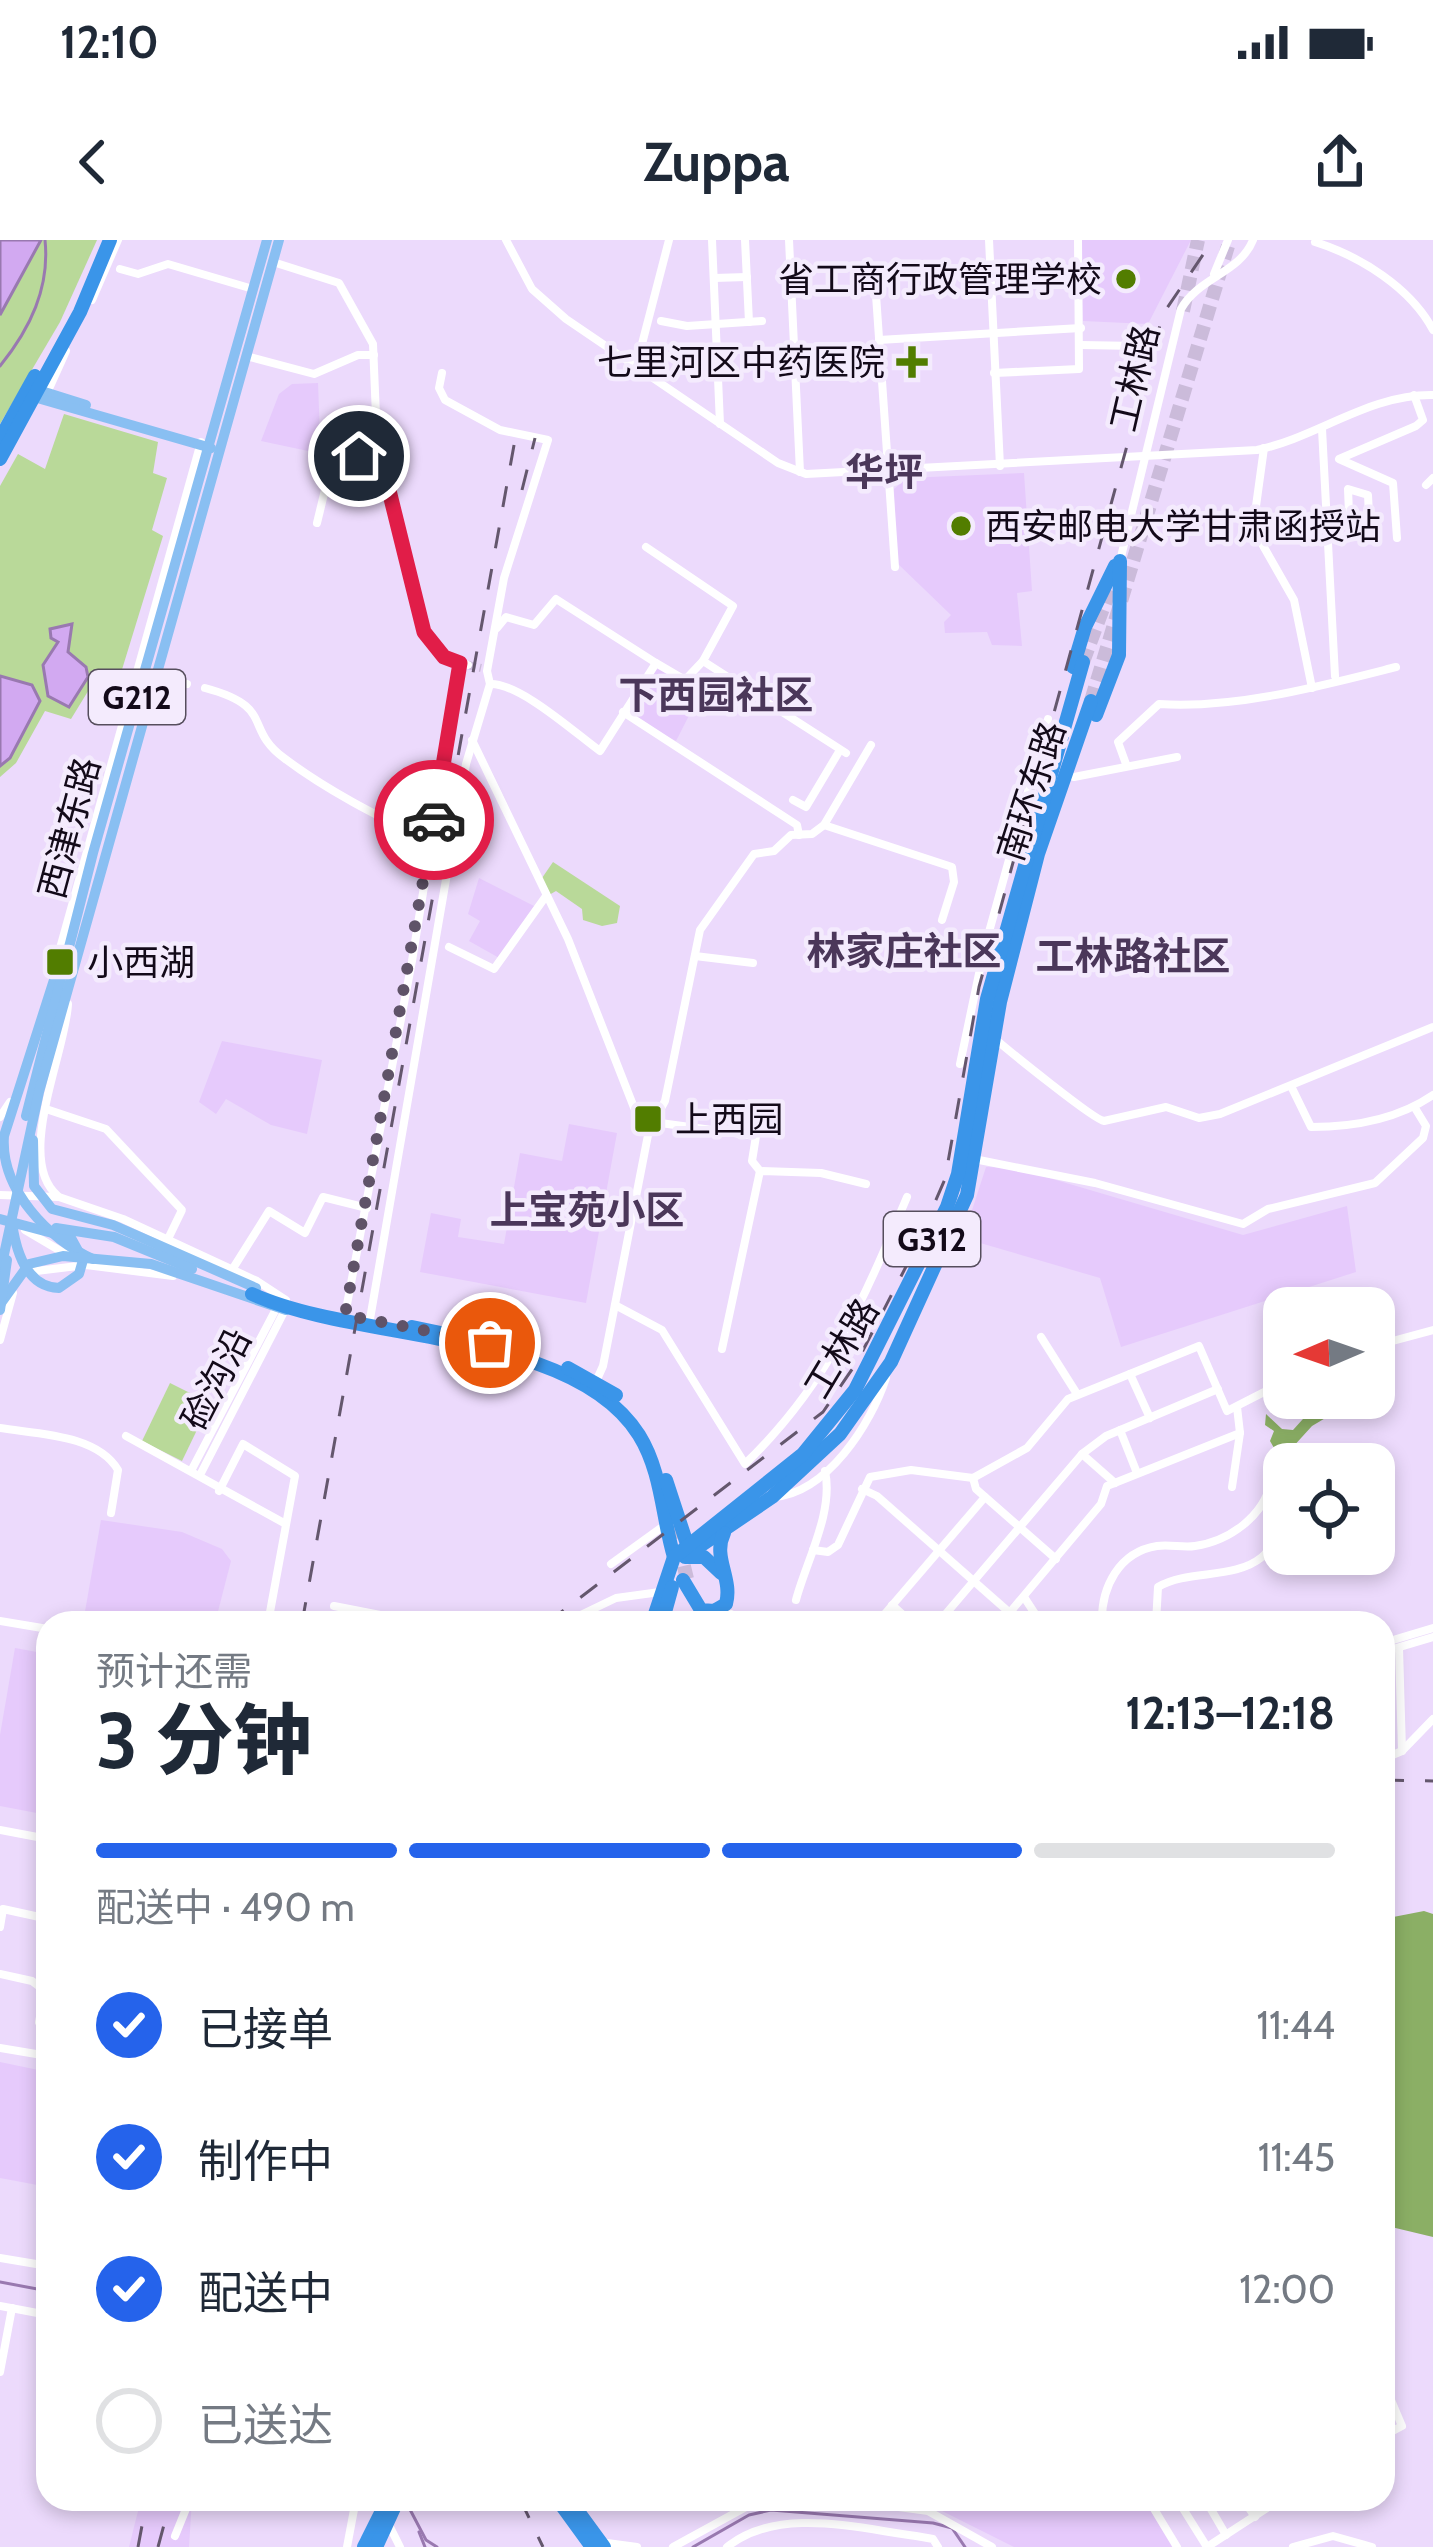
<!DOCTYPE html>
<html lang="zh">
<head>
<meta charset="utf-8">
<style>
  :root { --surface:#fff; --page:#f6f6f7; --text:#1f2937; --muted:#747a83; --line:#e0e1e3; --accent:#2563eb }
  body { margin:0; font-family:Cabin,"Noto Sans SC",sans-serif; background:var(--page); color:var(--text); height:100vh; display:flex; flex-direction:column; font-size:45px; white-space:nowrap }
  * { box-sizing:border-box; margin:0 }
  p { font-size:39px; color:var(--muted) }
  .icon { flex:none; width:66px; height:66px; fill:none; stroke:currentColor; stroke-width:2; stroke-linecap:round; stroke-linejoin:round }
  .map { position:relative; flex:1; overflow:hidden }
  .sheet { position:absolute; left:36px; top:1371px; width:1359px; height:900px; display:flex; flex-direction:column; background:var(--surface); border-radius:36px; box-shadow:0 6px 18px #0003 }
  .sheet>* { flex:none }
  .needle { width:78px; rotate:268deg }
  .buttons { position:absolute; left:1263px; top:1047px; display:grid; gap:24px }
  .buttons a { display:grid; place-items:center; width:132px; height:132px; border-radius:24px; background:var(--surface); box-shadow:0 6px 18px #0003; font-size:60px }
  .pin { position:absolute; display:grid; place-items:center; width:102px; height:102px; color:#fff; margin:-51px; border:6px solid #fff; border-radius:50%; box-shadow:0 3px 12px #0007 }
  .courier { position:absolute; display:grid; place-items:center; width:120px; height:120px; margin:-60px; border:9px solid #e11d48; border-radius:50%; background:#fff; color:#222; box-shadow:0 3px 15px #0007 }
  .overview em { font-style:normal; font-weight:800 }
  .overview div { display:flex; flex-direction:column-reverse }
  .overview { display:flex; align-items:center; justify-content:space-between; height:204px; padding:0 60px }
  h1 { font-size:78px; font-weight:800; line-height:90px }
  .bar { display:grid; grid-template-columns:repeat(4,1fr); gap:18px 12px; align-content:center; height:144px; padding:0 60px }
  .bar i { height:15px; border-radius:9px; background:var(--line) }
  .bar .on { background:var(--accent) }
  .bar p { grid-column:span 4 }
  ol { padding:0 60px; list-style:none }
  li { display:flex; align-items:center; gap:36px; height:132px }
  li p { margin-inline-start:auto }
  li .icon { padding:12px; border-radius:50%; background:var(--accent); color:#fff; stroke-width:4 }
  li:last-child { color:var(--muted) }
  li i { width:66px; height:66px; border:6px solid var(--line); border-radius:50% }
  .status { display:flex; justify-content:space-between; align-items:center; height:84px; padding:0 60px; background:var(--surface); direction:ltr }
  .status svg { height:33px; fill:currentColor }
  header { display:flex; justify-content:space-between; align-items:center; height:156px; padding:0 60px; background:var(--surface); font-size:54px; font-weight:800 }
  .map>svg:first-child { display:block }
  .built { fill:#e6cafc }
  .green { fill:#b9d999 }
  .forest { fill:#8baf65 }
  .water { fill:#d2a9f1; stroke:#9979b0; stroke-width:3 }
  .lines { fill:none; stroke-linecap:round; stroke-linejoin:round }
  .stream { stroke:#9979b0; stroke-width:3 }
  .minor-tunnel { stroke:#cbbbda; stroke-width:8; stroke-dasharray:8 4; stroke-linecap:butt }
  .highway-tunnel { stroke:#cbbbda; stroke-width:14; stroke-dasharray:14 7; stroke-linecap:butt }
  .minor { stroke:#fff; stroke-width:8 }
  .major { stroke:#89bff2; stroke-width:10 }
  .highway { stroke:#3a95e9; stroke-width:14 }
  .rail { stroke:#64576d; stroke-width:3; stroke-dasharray:21 21; stroke-linecap:butt }
  .done { stroke:#5f5368; stroke-width:12; stroke-dasharray:0 21.6 }
  .route { stroke:#e11d48; stroke-width:15 }
  .poi-dot { fill:#527d00; stroke:#f4ebfd; stroke-width:4.5 }
  .labels { text-anchor:middle; dominant-baseline:central; stroke-width:9; stroke-linejoin:round; paint-order:stroke }
  .shield { fill:#f4ebfd; stroke:#564e5d; stroke-width:3 }
  .shield-label { font-size:33px; font-weight:bold; fill:#130a19 }
  .poi-label { font-size:36px; fill:#130a19; stroke:#f4ebfd; text-anchor:start }
  .street-label { font-size:36px; fill:#130a19; stroke:#f4ebfd }
  .neighbourhood-label { font-size:39px; font-weight:bold; fill:#4b375a; stroke:#f4ebfd }
</style>
</head>
<body>
<div class="status"><b>12:10</b><svg viewBox="0 0 49 12"><path d="M0 12V9h3v3zM5 12V6h3v6zM10 12V3h3v9zM15 12V0h3v12zM26 1h20v11H26zM47 4h2v5h-2z"/></svg></div>
<header><svg class="icon" aria-label="back" viewBox="0 0 24 24"><path d="M15 5l-7 7 7 7"/></svg>Zuppa<svg class="icon" aria-label="share" viewBox="0 0 24 24"><path d="M12 15V3M7 8l5-5 5 5M5 13v7h14v-7"/></svg></header>
<div class="map">
<svg width="1433" height="2307" viewBox="0 0 1433 2307">
  <rect width="100%" height="100%" fill="#ecdafc"/>
  <g class="built">
    <path d="M 1080,0 L 1191,0 L 1148,84 L 1083,81 Z"/>
    <path d="M 318,143 L 320,196 L 335,198 L 341,218 L 261,201 L 279,154 L 292,144 Z"/>
    <path d="M 1024,233 L 1032,351 L 1017,353 L 1022,406 L 992,405 L 987,392 L 945,393 L 944,382 L 951,375 L 896,322 L 894,249 L 907,238 Z"/>
    <path d="M 658,426 L 701,452 L 676,501 L 621,474 Z"/>
    <path d="M 479,638 L 536,667 L 501,719 L 469,701 L 480,681 L 468,674 Z"/>
    <path d="M 222,801 L 322,820 L 307,894 L 271,885 L 226,859 L 216,874 L 199,862 Z"/>
    <path d="M 569,884 L 617,893 L 586,1063 L 420,1032 L 431,973 L 461,979 L 458,997 L 504,1004 L 520,913 L 562,921 Z"/>
    <path d="M 986,927 L 1015,928 L 1243,995 L 1347,966 L 1356,1032 L 1121,1107 L 1100,1038 L 963,998 Z"/>
    <path d="M 101,1280 L 182,1292 L 222,1309 L 231,1321 L 215,1383 L 83,1383 Z"/>
    <path d="M 15,1408 L 48,1414 L 48,1539 L 42,1574 L 0,1566 L 0,1495 Z"/>
    <path d="M 0,1822 L 48,1832 L 48,1947 L 0,1938 Z"/>
    <path d="M 141,2259 L 192,2259 L 189,2307 L 129,2307 Z"/>
    <path d="M 918,2259 L 1147,2259 L 1177,2307 L 1014,2307 Z"/>
  </g>
  <g class="green">
    <path d="M 41,0 L 97,0 L 60,82 L 0,184 L 0,75 Z"/>
    <path d="M 64,174 L 158,202 L 153,233 L 167,238 L 152,290 L 163,296 L 120,436 L 101,430 L 71,479 L 45,471 L 16,523 L 0,537 L 0,246 L 18,214 L 45,229 Z"/>
    <path d="M 553,622 L 620,666 L 617,683 L 602,686 L 583,680 L 582,669 L 556,651 L 549,655 L 542,638 Z"/>
    <path d="M 170,1143 L 210,1163 L 182,1221 L 142,1201 Z"/>
  </g>
  <g class="forest">
    <path d="M 1322,1158 L 1359,1158 L 1312,1186 L 1281,1220 L 1270,1201 L 1274,1191 L 1265,1185 L 1266,1174 L 1282,1189 L 1293,1190 Z"/>
    <path d="M 1424,1671 L 1433,1674 L 1433,1997 L 1383,1985 L 1383,1679 Z"/>
  </g>
  <g class="water">
    <path d="M 0,0 L 41,0 L 0,75 Z"/>
    <path d="M 72,384 L 68,412 L 86,427 L 88,437 L 69,467 L 48,456 L 43,425 L 58,402 L 51,398 L 50,389 Z"/>
    <path d="M 0,436 L 32,445 L 40,461 L 10,518 L 0,526 Z"/>
  </g>
  <g class="lines">
    <g class="stream">
      <path d="M 0,126 C 30,89 50,48 45,0"/>
      <path d="M 0,2042 L 48,2051"/>
      <path d="M 405,2260 L 426,2300 L 437,2307"/>
      <path d="M 419,2292 L 425,2307"/>
      <path d="M 693,2307 L 749,2275 L 771,2270 L 933,2283 L 952,2288 L 965,2307"/>
    </g>
    <path class="minor-tunnel" d="M 468,425 L 481,428"/>
    <g class="highway-tunnel">
      <path d="M 1183,71 L 1198,0"/>
      <path d="M 1083,422 L 1117,331"/>
      <path d="M 1091,461 L 1228,6"/>
      <path d="M 674,1285 L 687,1339"/>
    </g>
    <g class="minor">
      <path d="M 506,0 L 532,49 L 566,79 L 778,223 L 806,234 L 1257,210 C 1318,197 1369,154 1433,155"/>
      <path d="M 712,0 L 720,184"/>
      <path d="M 745,0 L 749,82"/>
      <path d="M 789,0 L 800,232"/>
      <path d="M 989,0 L 1000,226"/>
      <path d="M 1315,2 C 1360,16 1411,48 1433,90"/>
      <path d="M 273,22 L 339,43 L 373,104 L 377,200 L 424,393 L 444,417 L 468,425"/>
      <path d="M 120,29 L 138,34 L 168,24 L 253,49"/>
      <path d="M 1214,34 L 1228,0"/>
      <path d="M 714,38 L 747,37"/>
      <path d="M 876,55 L 895,327"/>
      <path d="M 92,60 L 118,0"/>
      <path d="M 661,81 L 687,86 L 762,81"/>
      <path d="M 879,100 L 1081,88"/>
      <path d="M 1081,105 L 1138,106"/>
      <path d="M 246,116 L 314,134 L 358,115 L 374,115"/>
      <path d="M 636,127 L 669,0"/>
      <path d="M 994,133 L 1079,129 L 1078,0"/>
      <path d="M 47,153 L 66,111"/>
      <path d="M 1322,189 L 1335,436"/>
      <path d="M 1264,208 L 1253,288 L 1294,360 L 1312,448"/>
      <path d="M 1426,245 L 1433,238"/>
      <path d="M 317,283 L 331,225 L 381,214"/>
      <path d="M 1397,298 L 1393,243 L 1339,219 L 1416,186 L 1423,180 L 1414,155"/>
      <path d="M 1329,299 L 1370,295 L 1368,255 L 1348,249 L 1350,297"/>
      <path d="M 646,307 L 733,366 L 703,421 L 846,513"/>
      <path d="M 1120,321 L 1181,69 C 1199,37 1240,33 1253,0"/>
      <path d="M 497,388 L 506,377 L 534,385 L 556,359 L 656,423"/>
      <path d="M 154,436 L 187,444"/>
      <path d="M 490,444 C 520,443 575,493 600,511 L 656,423 L 685,440 L 703,421"/>
      <path d="M 205,448 C 276,467 243,488 284,518 C 329,552 380,577 430,602"/>
      <path d="M 623,472 L 797,585 L 799,595"/>
      <path d="M 472,500 L 568,699 L 642,888 L 649,890"/>
      <path d="M 1126,524 L 1118,502 L 1159,464 C 1236,469 1321,446 1396,427"/>
      <path d="M 1074,537 L 1177,517"/>
      <path d="M 793,560 L 806,567 L 840,510"/>
      <path d="M 824,585 L 952,627 L 954,642 L 942,680"/>
      <path d="M 449,707 L 494,729 L 546,656"/>
      <path d="M 695,716 L 753,723"/>
      <path d="M 57,719 L 201,202"/>
      <path d="M 994,798 C 1008,810 1094,880 1104,881 L 1166,867 L 1199,878 L 1220,874 L 1433,787"/>
      <path d="M 960,824 L 984,710 L 1048,479"/>
      <path d="M 1291,846 L 1311,887 C 1352,887 1398,879 1433,855"/>
      <path d="M 46,869 L 106,889 L 182,970 L 167,1001"/>
      <path d="M 0,877 L 10,862"/>
      <path d="M 653,882 L 756,896 L 752,921 L 760,931"/>
      <path d="M 974,919 L 1095,943 L 1243,984 L 1268,969 L 1375,943 L 1423,898 L 1426,886 L 1415,868"/>
      <path d="M 0,955 L 59,957 L 123,979 L 257,1041 L 286,1060"/>
      <path d="M 58,956 C 14,920 66,812 68,764"/>
      <path d="M 25,990 L 69,1016"/>
      <path d="M 232,1030 L 269,971 L 305,993 L 323,957 L 367,968"/>
      <path d="M 28,1032 L 86,1025 L 173,1036"/>
      <path d="M 615,1065 L 662,1090 L 745,1224 C 828,1144 863,1061 907,957"/>
      <path d="M 345,1075 L 412,721 L 460,423"/>
      <path d="M 370,1079 L 466,524 L 490,444 L 487,431 L 504,338 L 548,200 L 500,190 L 445,160 L 439,148 L 442,133"/>
      <path d="M 1041,1097 L 1077,1154"/>
      <path d="M 0,1100 L 13,1053"/>
      <path d="M 1374,1106 L 1433,1090"/>
      <path d="M 722,1109 L 760,931 L 821,933 L 866,944"/>
      <path d="M 1130,1134 L 1150,1178"/>
      <path d="M 594,1146 L 603,1126 L 649,890 L 665,861 L 700,690 L 754,614 L 774,611 L 791,595 L 812,594 L 824,585 L 871,505"/>
      <path d="M 0,1188 C 36,1194 97,1194 118,1230 L 111,1273"/>
      <path d="M 1120,1190 L 1137,1233"/>
      <path d="M 126,1196 L 284,1283"/>
      <path d="M 1082,1214 L 1115,1243"/>
      <path d="M 191,1231 L 276,1069"/>
      <path d="M 200,1235 L 285,1070"/>
      <path d="M 973,1238 L 976,1249 L 1056,1319"/>
      <path d="M 1232,1247 L 1240,1193"/>
      <path d="M 862,1249 L 877,1256 L 1010,1373"/>
      <path d="M 219,1251 L 243,1204 L 295,1236 L 268,1383"/>
      <path d="M 774,1257 C 827,1253 871,1184 886,1138"/>
      <path d="M 813,1310 L 828,1312 L 838,1305 L 870,1237 L 911,1230 L 973,1238 L 1027,1208 L 1068,1159 L 1199,1106 L 1227,1171 L 1284,1142"/>
      <path d="M 611,1324 L 665,1285"/>
      <path d="M 1024,1357 L 1041,1383"/>
      <path d="M 796,1360 C 806,1322 834,1272 825,1231"/>
      <path d="M 892,1365 L 912,1383"/>
      <path d="M 334,1366 L 421,1383"/>
      <path d="M 731,1374 L 734,1383"/>
      <path d="M 0,1381 L 48,1389"/>
      <path d="M 564,1383 L 616,1358 L 660,1352"/>
      <path d="M 877,1383 L 985,1257"/>
      <path d="M 938,1383 L 1082,1214 L 1106,1196 L 1218,1149"/>
      <path d="M 1001,1383 L 1101,1264 L 1107,1246 L 1240,1193 L 1237,1167"/>
      <path d="M 1102,1383 C 1101,1347 1119,1312 1157,1306 C 1170,1304 1183,1308 1195,1306 C 1230,1301 1263,1276 1271,1243"/>
      <path d="M 1156,1383 L 1158,1347 C 1189,1329 1234,1340 1262,1317 C 1270,1311 1277,1293 1284,1284"/>
      <path d="M 1383,1403 L 1433,1388"/>
      <path d="M 1399,1408 L 1402,1511"/>
      <path d="M 1383,1412 L 1433,1397"/>
      <path d="M 1383,1519 L 1402,1511 L 1433,1479"/>
      <path d="M 0,1590 L 48,1599"/>
      <path d="M 0,1687 L 3,1669 L 44,1678 L 48,1655"/>
      <path d="M 0,1734 L 32,1741 L 48,1753"/>
      <path d="M 39,1782 L 45,1752"/>
      <path d="M 0,1808 L 48,1816"/>
      <path d="M 0,2018 L 48,2026"/>
      <path d="M 0,2066 L 48,2075"/>
      <path d="M 0,2132 L 12,2068"/>
      <path d="M 1383,2141 L 1402,2186 L 1383,2196"/>
      <path d="M 840,2259 L 928,2271 L 992,2307"/>
      <path d="M 1148,2259 L 1177,2307"/>
      <path d="M 1177,2259 L 1207,2307"/>
      <path d="M 1205,2259 L 1226,2295"/>
      <path d="M 1243,2259 L 1255,2277"/>
      <path d="M 387,2281 L 400,2307"/>
      <path d="M 175,2296 L 190,2259"/>
      <path d="M 600,2302 L 637,2307"/>
      <path d="M 347,2307 L 356,2259"/>
      <path d="M 673,2307 L 757,2261 L 778,2259"/>
      <path d="M 727,2307 C 778,2266 856,2288 916,2296 L 933,2299 L 938,2307"/>
      <path d="M 1207,2307 L 1281,2259"/>
      <path d="M 1293,2307 L 1333,2296 L 1372,2307"/>
    </g>
    <g class="major">
      <path d="M 35,149 L 86,165"/>
      <path d="M 27,155 L 211,208"/>
      <path d="M 61,718 L 4,896 C 0,949 49,1000 93,1019"/>
      <path d="M 26,876 L 93,613 L 267,0"/>
      <path d="M 33,900 L 34,946 L 52,969 L 113,985 L 256,1048"/>
      <path d="M 0,979 L 71,998 L 83,1020 L 79,1034 L 59,1048 C 26,1047 16,1011 12,983"/>
      <path d="M 56,988 L 114,997 L 192,1029"/>
      <path d="M 0,1033 L 39,852 L 279,0"/>
      <path d="M 1,1063 L 29,1024 L 63,1016 L 151,1024 L 286,1070"/>
      <path d="M 0,1070 L 7,1020"/>
    </g>
    <g class="highway">
      <path d="M 0,199 L 35,136"/>
      <path d="M 0,219 L 80,72 L 110,0"/>
      <path d="M 1073,427 L 1085,387 L 1115,326"/>
      <path d="M 1096,475 L 1119,415 L 1120,321"/>
      <path d="M 252,1054 C 360,1103 572,1089 639,1195 C 662,1232 662,1277 674,1317"/>
      <path d="M 412,1087 L 484,1102"/>
      <path d="M 568,1128 L 616,1155"/>
      <path d="M 666,1240 L 687,1304"/>
      <path d="M 700,1306 L 772,1257 L 840,1194 L 891,1122 L 967,955 L 1000,762 L 1038,614 L 1091,461"/>
      <path d="M 685,1317 L 704,1317 L 721,1333"/>
      <path d="M 683,1340 L 701,1370 L 714,1371 L 726,1364 C 733,1338 712,1317 724,1293"/>
      <path d="M 652,1383 L 674,1317 L 803,1214 L 855,1150 L 947,967 L 958,934 L 987,759 L 1083,422"/>
      <path d="M 662,1383 L 672,1347"/>
      <path d="M 557,2259 L 592,2307"/>
      <path d="M 569,2259 L 604,2307"/>
      <path d="M 364,2307 L 388,2259"/>
      <path d="M 376,2307 L 398,2259"/>
    </g>
    <g class="rail">
      <path d="M 522,250 L 535,198"/>
      <path d="M 302,1383 L 516,194"/>
      <path d="M 547,1383 L 823,1172 L 857,1122 L 913,1013 L 945,939 L 979,747 L 1163,74 L 1213,0"/>
      <path d="M 1383,1540 L 1433,1541"/>
      <path d="M 520,2259 L 543,2307"/>
      <path d="M 138,2307 L 147,2259"/>
      <path d="M 158,2307 L 171,2259"/>
    </g>
  </g>
  <g class="lines">
    <path class="done" d="M 434,580 L 345,1075 L 490,1103"/>
    <path class="route" d="M 359,216 L 380,214 L 424,392 L 444,417 L 460,423 L 434,580"/>
  </g>
  <g class="poi-dot">
    <circle cx="1126" cy="39" r="12"/>
    <path d="M906 104h12v12h12v12h-12v12h-12v-12h-12v-12h12z"/>
    <circle cx="961" cy="286" r="12"/>
    <rect x="45" y="707" width="30" height="30" rx="6"/>
    <rect x="633" y="864" width="30" height="30" rx="6"/>
  </g>
  <g class="labels">
    <g class="shield">
      <rect x="89" y="430" width="96" height="54" rx="9"/>
      <rect x="884" y="972" width="96" height="54" rx="9"/>
    </g>
    <g class="shield-label">
      <text x="137" y="457">G212</text>
      <text x="932" y="999">G312</text>
    </g>
    <g class="poi-label">
      <text x="1102" y="39" text-anchor="end">省工商行政管理学校</text>
      <text x="885" y="122" text-anchor="end">七里河区中药医院</text>
      <text x="985" y="286">西安邮电大学甘肃函授站</text>
      <text x="87" y="722">小西湖</text>
      <text x="675" y="879">上西园</text>
    </g>
    <g class="street-label">
      <text transform="translate(1134 138) rotate(-77)">工林路</text>
      <text transform="translate(1031 551) rotate(-72)">南环东路</text>
      <text transform="translate(69 588) rotate(-75)">西津东路</text>
      <text transform="translate(841 1108) rotate(-59)">工林路</text>
      <text transform="translate(216 1139) rotate(-63)">硷沟沿</text>
    </g>
    <g class="neighbourhood-label">
      <text x="884" y="232">华坪</text>
      <text x="716" y="455">下西园社区</text>
      <text x="904" y="711">林家庄社区</text>
      <text x="1133" y="716">工林路社区</text>
      <text x="587" y="970">上宝苑小区</text>
    </g>
  </g>
</svg>
<div class="buttons">
<a><svg class="needle" viewBox="-14 -14 28 28"><path d="M0-13l5 13h-10z" fill="#e53935"/><path d="M0 13l5-13h-10z" fill="#747a83"/></svg></a>
<a><svg class="icon" aria-label="locate" viewBox="0 0 24 24"><circle cx="12" cy="12" r="6"/><path d="M12 2v4M12 18v4M2 12h4M18 12h4"/></svg></a>
</div>
<div class="pin" style="left:490px;top:1103px;background:#ea580c"><svg class="icon" aria-label="bag" viewBox="0 0 24 24"><path d="M5 8h14l-1 12H6zM9 8a3 3 0 0 1 6 0"/></svg></div>
<div class="pin" style="left:359px;top:216px;background:#1f2937"><svg class="icon" aria-label="home" viewBox="0 0 24 24"><path d="M3 11l9-7 9 7M6 9v11h12V9"/></svg></div>
<div class="courier" style="left:434px;top:580px"><svg class="icon" aria-label="car" viewBox="0 0 24 24"><path d="M5 17H2v-5l4-1 3-4h7l3 4 3 1v5h-3M9 17h6M6 11h13"/><circle cx="7" cy="17" r="2"/><circle cx="17" cy="17" r="2"/></svg></div>
<section class="sheet">
<div class="overview"><div><h1>3 分钟</h1><p>预计还需</p></div><em>12:13–12:18</em></div>
<div class="bar"><i class="on"></i><i class="on"></i><i class="on"></i><i></i><p>配送中 · 490 m</p></div>
<ol>
<li><svg class="icon" aria-label="check" viewBox="0 0 24 24"><path d="M5 12l5 5 9-10"/></svg>已接单<p>11:44</p></li>
<li><svg class="icon" aria-label="check" viewBox="0 0 24 24"><path d="M5 12l5 5 9-10"/></svg>制作中<p>11:45</p></li>
<li><svg class="icon" aria-label="check" viewBox="0 0 24 24"><path d="M5 12l5 5 9-10"/></svg>配送中<p>12:00</p></li>
<li><i></i>已送达</li>
</ol>
</section>
</div>
</body>
</html>
